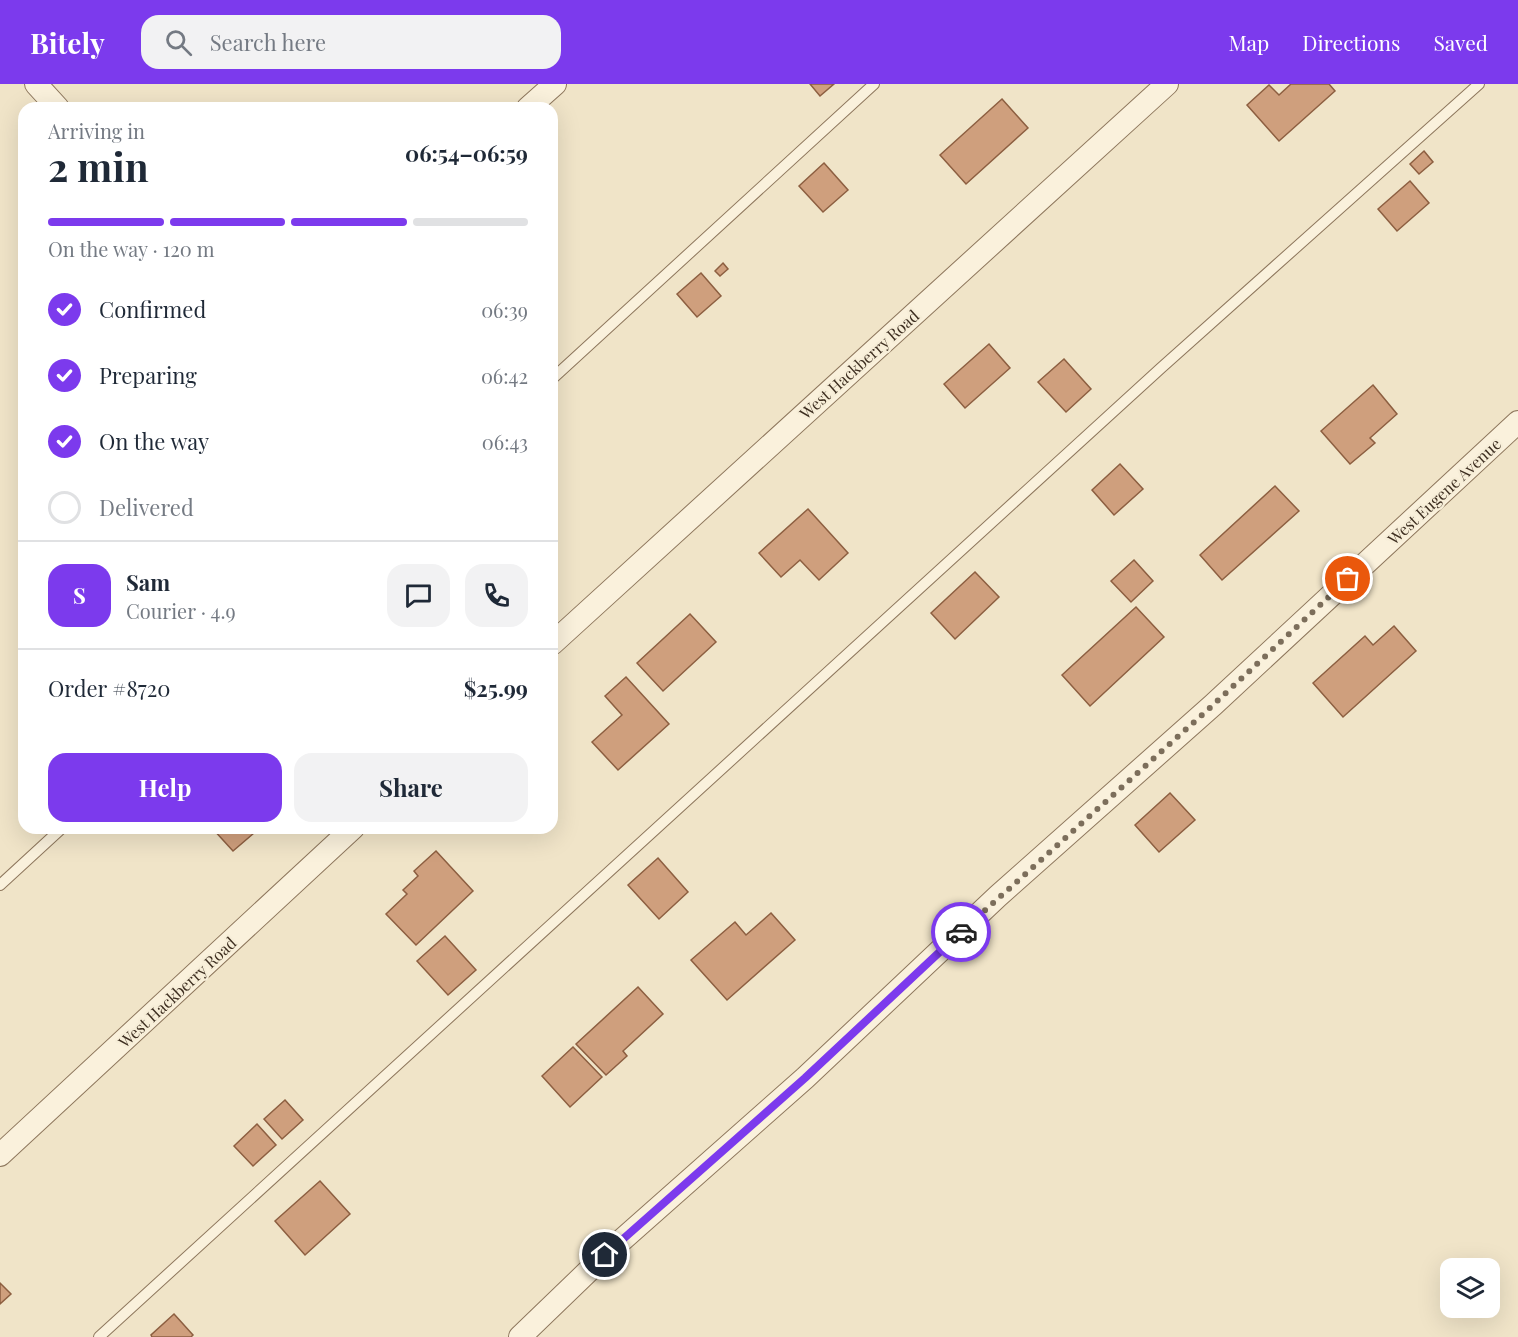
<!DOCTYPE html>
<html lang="en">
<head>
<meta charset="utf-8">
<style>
  :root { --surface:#fff; --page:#f2f2f3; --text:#1f2937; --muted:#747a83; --line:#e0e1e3; --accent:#7c3aed }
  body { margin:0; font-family:"Playfair Display",serif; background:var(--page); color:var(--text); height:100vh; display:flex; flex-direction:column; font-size:22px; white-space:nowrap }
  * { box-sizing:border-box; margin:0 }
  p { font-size:20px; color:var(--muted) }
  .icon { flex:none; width:33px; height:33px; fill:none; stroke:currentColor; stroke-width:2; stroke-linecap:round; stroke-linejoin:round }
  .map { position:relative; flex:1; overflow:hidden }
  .panel { position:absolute; left:18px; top:18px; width:540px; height:732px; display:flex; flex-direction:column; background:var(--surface); border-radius:18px; box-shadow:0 6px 24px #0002 }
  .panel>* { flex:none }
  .tools { position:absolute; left:1440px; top:1174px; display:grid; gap:12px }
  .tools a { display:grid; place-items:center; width:60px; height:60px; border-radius:12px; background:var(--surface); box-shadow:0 6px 24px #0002; font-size:30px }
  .pin { position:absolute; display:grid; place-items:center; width:51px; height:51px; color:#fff; margin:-26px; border:3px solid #fff; border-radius:50%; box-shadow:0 2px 6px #0007 }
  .courier { position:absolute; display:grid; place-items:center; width:60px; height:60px; margin:-30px; border:4px solid #7c3aed; border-radius:50%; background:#fff; color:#222; box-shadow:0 2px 8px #0007 }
  .summary em { font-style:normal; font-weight:700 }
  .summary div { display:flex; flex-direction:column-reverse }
  .summary { display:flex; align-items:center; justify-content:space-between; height:102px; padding:0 30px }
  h1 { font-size:39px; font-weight:700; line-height:45px }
  .bar { display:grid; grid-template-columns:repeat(4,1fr); gap:9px 6px; align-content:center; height:72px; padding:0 30px }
  .bar i { height:8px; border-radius:4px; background:var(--line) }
  .bar .on { background:var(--accent) }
  .bar p { grid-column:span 4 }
  .line { display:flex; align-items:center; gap:15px; padding:0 30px; border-top:2px solid var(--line) }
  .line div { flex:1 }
  .round { display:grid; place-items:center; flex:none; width:63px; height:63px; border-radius:18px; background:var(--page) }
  ol { padding:0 30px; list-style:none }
  li { display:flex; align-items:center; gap:18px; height:66px }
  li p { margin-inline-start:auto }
  li .icon { padding:6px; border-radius:50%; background:var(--accent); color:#fff; stroke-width:4 }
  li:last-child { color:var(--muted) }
  li i { width:33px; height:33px; border:3px solid var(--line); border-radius:50% }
  .button { display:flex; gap:12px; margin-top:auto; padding:12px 30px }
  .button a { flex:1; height:69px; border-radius:18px; background:var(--accent); color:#fff; font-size:24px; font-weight:700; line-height:69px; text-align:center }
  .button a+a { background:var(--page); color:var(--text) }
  header { display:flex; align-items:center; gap:36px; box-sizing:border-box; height:84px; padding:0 30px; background:var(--accent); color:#fff }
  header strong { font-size:28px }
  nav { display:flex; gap:33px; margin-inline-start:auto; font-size:21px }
  .search { width:420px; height:54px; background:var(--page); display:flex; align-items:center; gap:15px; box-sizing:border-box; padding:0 21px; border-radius:18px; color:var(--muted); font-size:22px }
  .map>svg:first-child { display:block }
  .building { fill:#cf9f7d; stroke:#8d5f41; stroke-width:1.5 }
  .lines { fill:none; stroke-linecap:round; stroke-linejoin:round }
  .lane-casing { stroke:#8d765c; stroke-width:12 }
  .street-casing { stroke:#8d765c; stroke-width:24 }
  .lane { stroke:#faf1dc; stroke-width:10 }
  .street { stroke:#faf1dc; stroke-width:22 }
  .done { stroke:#7c6e5b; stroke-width:6; stroke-dasharray:0 10.8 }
  .route { stroke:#7c3aed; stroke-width:8 }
  .labels { text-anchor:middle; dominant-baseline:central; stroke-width:4.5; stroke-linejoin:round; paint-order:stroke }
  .street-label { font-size:16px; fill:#3d2e20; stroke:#f7eed8 }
</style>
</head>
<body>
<header>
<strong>Bitely</strong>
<div class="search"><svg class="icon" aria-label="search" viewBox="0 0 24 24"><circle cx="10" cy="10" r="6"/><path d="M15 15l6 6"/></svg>Search here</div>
<nav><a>Map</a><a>Directions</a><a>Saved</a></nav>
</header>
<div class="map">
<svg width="1518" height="1253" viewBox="0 0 1518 1253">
  <rect width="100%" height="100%" fill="#f0e4c8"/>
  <g class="building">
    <path d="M 810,0 L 834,0 L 820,12 Z"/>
    <path d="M 1291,0 L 1329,0 L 1335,7 L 1279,57 L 1247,21 L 1269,1 L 1279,11 Z"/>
    <path d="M 1002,15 L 1028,44 L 966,100 L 940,71 Z"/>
    <path d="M 1424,67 L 1433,78 L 1419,90 L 1410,80 Z"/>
    <path d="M 824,79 L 848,106 L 823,128 L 799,102 Z"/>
    <path d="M 1410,97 L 1429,119 L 1397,147 L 1378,125 Z"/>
    <path d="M 723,179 L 728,185 L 720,192 L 715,187 Z"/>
    <path d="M 701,189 L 721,212 L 697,233 L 677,210 Z"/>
    <path d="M 989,260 L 1010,284 L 965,324 L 944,300 Z"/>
    <path d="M 1064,275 L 1091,305 L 1066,328 L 1038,298 Z"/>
    <path d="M 1373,301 L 1397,330 L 1370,354 L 1375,359 L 1350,380 L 1321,347 Z"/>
    <path d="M 1120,380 L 1143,405 L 1114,431 L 1092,406 Z"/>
    <path d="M 1275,402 L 1299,427 L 1222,496 L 1200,471 Z"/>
    <path d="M 808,425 L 848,469 L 819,496 L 800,476 L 781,493 L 759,469 Z"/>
    <path d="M 1134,476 L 1153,497 L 1131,518 L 1111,497 Z"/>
    <path d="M 975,488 L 999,513 L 955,555 L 931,529 Z"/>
    <path d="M 1136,523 L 1164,553 L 1090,622 L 1062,591 Z"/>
    <path d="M 690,530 L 716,558 L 663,607 L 637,579 Z"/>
    <path d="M 1394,542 L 1416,567 L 1343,633 L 1313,599 L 1365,552 L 1373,561 Z"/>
    <path d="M 626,593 L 669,640 L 618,686 L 592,658 L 622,631 L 605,612 Z"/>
    <path d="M 1170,709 L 1195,736 L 1159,768 L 1135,741 Z"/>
    <path d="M 212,744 L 249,744 L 254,749 L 233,767 Z"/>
    <path d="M 436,767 L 473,807 L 416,861 L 386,830 L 407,810 L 403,806 L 418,792 L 414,787 Z"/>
    <path d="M 658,774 L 688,808 L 659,835 L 628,801 Z"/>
    <path d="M 771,829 L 795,856 L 727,916 L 691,876 L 735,838 L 746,851 Z"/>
    <path d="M 445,852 L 476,886 L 448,911 L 417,877 Z"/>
    <path d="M 638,903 L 663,930 L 623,967 L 627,972 L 606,991 L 576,960 Z"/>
    <path d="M 573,963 L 602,993 L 570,1023 L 542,992 Z"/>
    <path d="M 285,1016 L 303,1036 L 282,1055 L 264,1035 Z"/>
    <path d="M 257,1040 L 276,1061 L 253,1082 L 234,1062 Z"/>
    <path d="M 320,1097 L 350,1130 L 305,1171 L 275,1137 Z"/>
    <path d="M 0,1199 L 11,1210 L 0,1220 Z"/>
    <path d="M 174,1230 L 193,1251 L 191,1253 L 152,1253 L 151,1251 Z"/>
  </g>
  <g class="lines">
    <g class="lane-casing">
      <g id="lane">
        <path d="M 552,295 L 874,0"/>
        <path d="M 0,801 L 62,744"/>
        <path d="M 99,1253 L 1161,284 L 1479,0"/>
      </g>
    </g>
    <g class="street-casing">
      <g id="street">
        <path d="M 36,0 L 58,24"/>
        <path d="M 528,24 L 555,0"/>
        <path d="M 552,560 L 1167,0"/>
        <path d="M 0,1071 L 353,744"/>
        <path d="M 520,1253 L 605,1171 L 805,994 L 998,812 L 1213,621 L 1518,338"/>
      </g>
    </g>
    <use href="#lane" class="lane"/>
    <use href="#street" class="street"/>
  </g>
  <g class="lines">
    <path class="done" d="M 961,848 L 1213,621 L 1348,495"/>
    <path class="route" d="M 605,1171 L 805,994 L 961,848"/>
  </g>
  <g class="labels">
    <g class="street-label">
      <text transform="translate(859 280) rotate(-42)">West Hackberry Road</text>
      <text transform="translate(1444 407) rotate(-43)">West Eugene Avenue</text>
      <text transform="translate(177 908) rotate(-43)">West Hackberry Road</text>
    </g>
  </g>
</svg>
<div class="tools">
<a><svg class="icon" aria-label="layers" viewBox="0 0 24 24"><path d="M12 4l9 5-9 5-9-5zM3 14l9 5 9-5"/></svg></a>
</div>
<div class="pin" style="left:1348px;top:495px;background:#ea580c"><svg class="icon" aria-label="bag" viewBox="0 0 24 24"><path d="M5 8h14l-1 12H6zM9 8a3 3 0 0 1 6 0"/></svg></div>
<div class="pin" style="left:605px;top:1171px;background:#1f2937"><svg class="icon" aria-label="home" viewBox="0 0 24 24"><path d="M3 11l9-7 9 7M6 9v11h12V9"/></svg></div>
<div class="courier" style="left:961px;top:848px"><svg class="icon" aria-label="car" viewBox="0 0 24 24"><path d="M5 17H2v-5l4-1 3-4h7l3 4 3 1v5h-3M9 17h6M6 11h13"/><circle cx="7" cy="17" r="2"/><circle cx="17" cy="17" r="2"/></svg></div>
<section class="panel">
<div class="summary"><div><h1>2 min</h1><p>Arriving in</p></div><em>06:54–06:59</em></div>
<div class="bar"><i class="on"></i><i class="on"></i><i class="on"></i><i></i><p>On the way · 120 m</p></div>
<ol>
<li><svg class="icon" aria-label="check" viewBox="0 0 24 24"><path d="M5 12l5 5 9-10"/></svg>Confirmed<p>06:39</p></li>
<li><svg class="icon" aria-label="check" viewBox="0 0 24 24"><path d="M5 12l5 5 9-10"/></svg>Preparing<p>06:42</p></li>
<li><svg class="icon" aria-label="check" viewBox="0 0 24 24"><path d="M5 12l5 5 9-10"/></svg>On the way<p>06:43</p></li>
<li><i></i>Delivered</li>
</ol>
<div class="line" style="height:108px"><b class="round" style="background:var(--accent);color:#fff">S</b><div><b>Sam</b><p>Courier · 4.9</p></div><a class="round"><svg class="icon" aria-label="chat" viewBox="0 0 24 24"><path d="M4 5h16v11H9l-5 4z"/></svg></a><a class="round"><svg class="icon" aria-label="phone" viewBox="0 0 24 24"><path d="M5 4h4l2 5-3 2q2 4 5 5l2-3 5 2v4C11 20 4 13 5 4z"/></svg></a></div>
<div class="line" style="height:78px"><div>Order #8720</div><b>$25.99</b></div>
<div class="button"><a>Help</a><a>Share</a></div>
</section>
</div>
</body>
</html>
